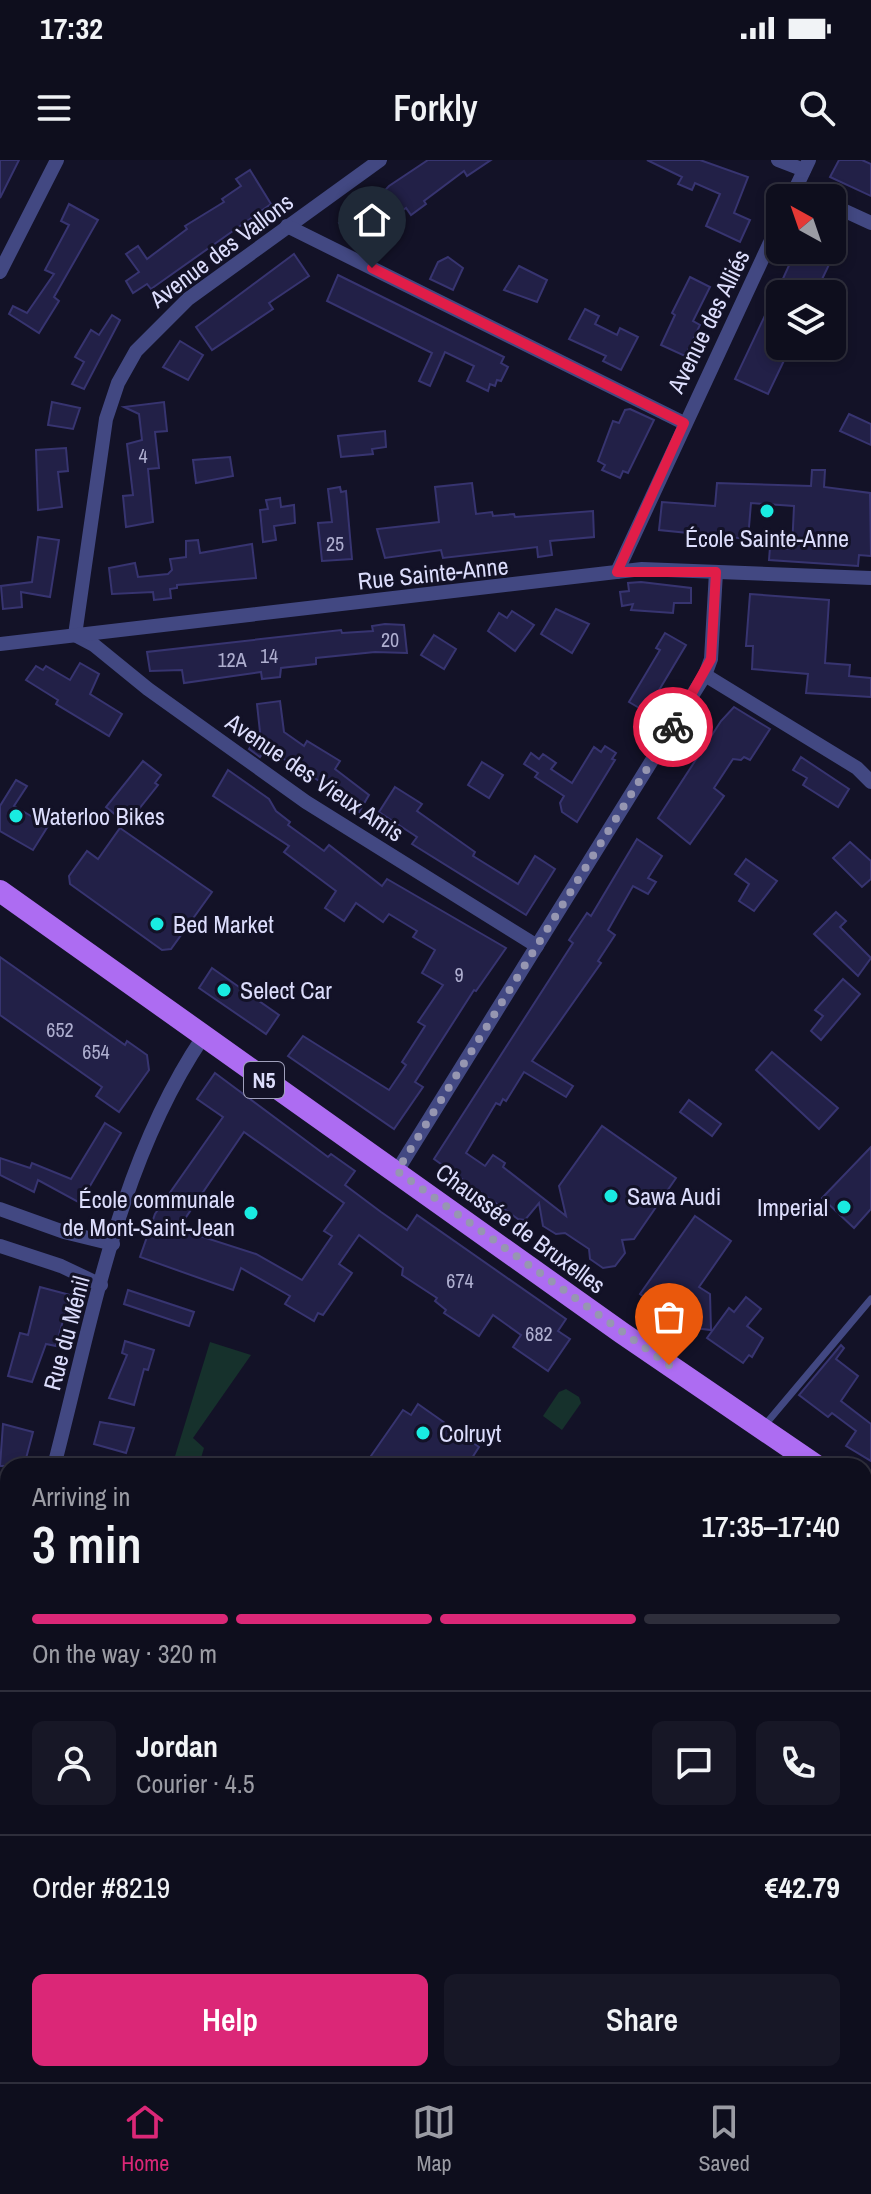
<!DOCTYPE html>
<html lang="en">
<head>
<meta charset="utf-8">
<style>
  :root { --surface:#0e0e1d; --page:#171726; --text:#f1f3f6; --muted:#9b9ca4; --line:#2e2e3b; --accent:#db2777 }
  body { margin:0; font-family:"Archivo Narrow",sans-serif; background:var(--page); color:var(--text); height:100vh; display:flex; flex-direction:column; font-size:30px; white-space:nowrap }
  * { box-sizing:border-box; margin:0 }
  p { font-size:26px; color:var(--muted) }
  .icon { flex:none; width:44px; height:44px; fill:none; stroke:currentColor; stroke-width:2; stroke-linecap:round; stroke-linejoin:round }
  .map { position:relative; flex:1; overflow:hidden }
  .sheet { position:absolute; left:0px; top:1298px; width:872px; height:624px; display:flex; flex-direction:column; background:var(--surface); border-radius:24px 24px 0 0; box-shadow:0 4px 12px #0003,0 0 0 2px var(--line) }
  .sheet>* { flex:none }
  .needle { width:52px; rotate:320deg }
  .buttons { position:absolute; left:766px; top:24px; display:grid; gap:16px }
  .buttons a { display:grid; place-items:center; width:80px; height:80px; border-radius:12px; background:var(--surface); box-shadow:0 4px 12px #0003,0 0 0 2px var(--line); font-size:40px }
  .pin { position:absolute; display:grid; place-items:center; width:68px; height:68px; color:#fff; margin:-82px -34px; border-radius:50% 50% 50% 0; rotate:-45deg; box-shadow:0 0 8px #0007 }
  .pin .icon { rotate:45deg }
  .courier { position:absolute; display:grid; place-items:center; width:80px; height:80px; margin:-40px; border:6px solid #e11d48; border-radius:50%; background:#fff; color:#222; box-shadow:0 2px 10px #0007 }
  .overview em { font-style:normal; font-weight:600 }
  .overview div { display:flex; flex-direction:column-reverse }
  .overview { display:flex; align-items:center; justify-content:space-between; height:136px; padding:0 32px }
  h1 { font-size:52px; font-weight:600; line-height:60px }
  .bar { display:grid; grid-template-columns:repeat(4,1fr); gap:12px 8px; align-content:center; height:96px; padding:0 32px }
  .bar i { height:10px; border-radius:6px; background:var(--line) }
  .bar .on { background:var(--accent) }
  .bar p { grid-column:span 4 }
  .line { display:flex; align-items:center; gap:20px; padding:0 32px; border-top:2px solid var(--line) }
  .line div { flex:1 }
  .round { display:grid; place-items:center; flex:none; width:84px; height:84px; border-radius:12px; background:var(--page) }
  .cta { display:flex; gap:16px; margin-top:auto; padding:16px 32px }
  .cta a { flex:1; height:92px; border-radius:12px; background:var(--accent); color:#fff; font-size:32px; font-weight:600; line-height:92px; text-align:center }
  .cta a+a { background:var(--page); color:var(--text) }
  .status { display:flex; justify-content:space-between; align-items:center; height:56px; padding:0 40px; background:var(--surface); direction:ltr }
  .status svg { height:22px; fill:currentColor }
  header { display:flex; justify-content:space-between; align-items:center; height:104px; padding:0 32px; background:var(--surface); font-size:36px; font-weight:600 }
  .tabs { display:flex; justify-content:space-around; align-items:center; height:112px; border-top:2px solid var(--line); background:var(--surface); font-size:22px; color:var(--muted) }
  .tabs a { display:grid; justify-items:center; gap:4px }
  .tabs .on { color:var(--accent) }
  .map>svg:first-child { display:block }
  .green { fill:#16312c }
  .building { fill:#222047; stroke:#373470; stroke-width:2; fill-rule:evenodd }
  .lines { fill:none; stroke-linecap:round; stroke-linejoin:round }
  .path { stroke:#3bb098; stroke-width:3; stroke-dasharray:4 6; stroke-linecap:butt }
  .service { stroke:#424882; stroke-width:7 }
  .minor { stroke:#424882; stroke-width:14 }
  .primary { stroke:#ad6cf2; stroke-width:22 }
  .done { stroke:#9696b1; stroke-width:8; stroke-dasharray:0 14.4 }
  .route { stroke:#e11d48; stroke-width:10 }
  .poi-dot { fill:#19ebe1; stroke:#131227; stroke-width:3 }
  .labels { text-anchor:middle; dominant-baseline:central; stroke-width:6; stroke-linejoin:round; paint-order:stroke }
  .number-label { font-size:20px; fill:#aeaecf }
  .shield { fill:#131227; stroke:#a0a0bc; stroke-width:2 }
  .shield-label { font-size:22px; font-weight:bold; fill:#dcddfc }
  .street-label { font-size:24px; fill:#dcddfc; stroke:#131227 }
  .poi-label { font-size:24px; fill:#dcddfc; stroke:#131227; text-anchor:start }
</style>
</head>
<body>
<div class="status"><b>17:32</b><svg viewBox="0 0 49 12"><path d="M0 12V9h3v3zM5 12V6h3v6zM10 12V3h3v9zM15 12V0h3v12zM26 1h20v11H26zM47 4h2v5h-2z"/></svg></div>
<header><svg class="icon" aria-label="menu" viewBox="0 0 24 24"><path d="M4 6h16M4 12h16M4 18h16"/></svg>Forkly<svg class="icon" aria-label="search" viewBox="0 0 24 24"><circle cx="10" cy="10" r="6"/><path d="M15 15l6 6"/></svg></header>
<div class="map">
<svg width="871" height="1922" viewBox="0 0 871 1922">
  <rect width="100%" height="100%" fill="#131227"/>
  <g class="green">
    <path d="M 210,1182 L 251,1195 L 193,1278 L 204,1288 L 201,1298 L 205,1300 L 203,1306 L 172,1306 Z"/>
    <path d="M 566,1229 L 579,1237 L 581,1243 L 562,1270 L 543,1256 L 559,1232 Z"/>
  </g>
  <g class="building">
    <path d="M 0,0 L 19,0 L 0,38 Z"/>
    <path d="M 428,0 L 491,0 L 467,16 L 464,11 L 424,41 L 426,44 L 411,55 L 406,48 L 364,79 L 360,75 L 352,80 L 339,63 L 356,50 L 360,57 L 389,26 Z"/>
    <path d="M 647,0 L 700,0 L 748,17 L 734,53 L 750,60 L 740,82 L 706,66 L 720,34 L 695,23 L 692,30 L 678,24 L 682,17 Z"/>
    <path d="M 839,0 L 862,0 L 871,4 L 871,36 L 830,17 Z"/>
    <path d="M 250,10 L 271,44 L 151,129 L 147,124 L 133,133 L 126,121 L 139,112 L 126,94 L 138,86 L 147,99 L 187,69 L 185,66 L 224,42 L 222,39 L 241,26 L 236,19 Z"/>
    <path d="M 69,44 L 98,60 L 54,137 L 59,141 L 39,173 L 9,154 L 13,146 L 27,153 L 54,114 L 45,110 L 69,65 L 61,61 Z"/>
    <path d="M 796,90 L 836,90 L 815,134 L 776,134 Z"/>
    <path d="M 294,94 L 309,116 L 269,143 L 273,149 L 212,190 L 196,167 Z"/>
    <path d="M 448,97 L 463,108 L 453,130 L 430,119 L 438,102 Z"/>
    <path d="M 519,106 L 547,120 L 537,142 L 504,130 Z"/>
    <path d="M 338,115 L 504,197 L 501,203 L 508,207 L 501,221 L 497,220 L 495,226 L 490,224 L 488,231 L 467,221 L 474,206 L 445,192 L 430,226 L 419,221 L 432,193 L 327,141 Z"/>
    <path d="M 690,117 L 710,127 L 693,161 L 700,165 L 685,196 L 661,185 L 675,155 L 672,153 Z"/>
    <path d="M 585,149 L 599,156 L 595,164 L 617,175 L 620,168 L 638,177 L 621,210 L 603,201 L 606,196 L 569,179 Z"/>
    <path d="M 768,149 L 780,155 L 780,186 L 791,186 L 768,234 L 735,219 Z"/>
    <path d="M 112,155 L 120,160 L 84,229 L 72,224 L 84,202 L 75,197 L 91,170 L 99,175 Z"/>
    <path d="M 180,181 L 203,195 L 188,220 L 163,207 Z"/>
    <path d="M 52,242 L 80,248 L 73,269 L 48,265 Z"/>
    <path d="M 164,242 L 167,271 L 155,272 L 159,308 L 148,309 L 153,362 L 126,367 L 123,336 L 133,335 L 127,284 L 142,280 L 139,254 L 124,247 Z"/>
    <path d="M 630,249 L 654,260 L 628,313 L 623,311 L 620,318 L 602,310 L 605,305 L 598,301 L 613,261 L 619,263 L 625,250 Z"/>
    <path d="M 849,254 L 871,264 L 871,285 L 840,271 Z"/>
    <path d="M 385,271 L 386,287 L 372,289 L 373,294 L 341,297 L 338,276 Z"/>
    <path d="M 66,288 L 68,311 L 58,312 L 62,347 L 38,350 L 36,290 Z"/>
    <path d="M 230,297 L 233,316 L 196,323 L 193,300 Z"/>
    <path d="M 812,310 L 825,310 L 824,327 L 870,333 L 871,396 L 859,395 L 858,406 L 769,400 L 770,387 L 792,389 L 794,346 L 751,343 L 748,379 L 659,370 L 662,342 L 715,346 L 717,323 L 811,326 Z"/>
    <path d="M 472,323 L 476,354 L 492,352 L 493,356 L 514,354 L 515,357 L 593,351 L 594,377 L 550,381 L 552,395 L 538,397 L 537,387 L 443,398 L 441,390 L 385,398 L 377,369 L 439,362 L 435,327 Z"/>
    <path d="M 340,327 L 341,332 L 346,331 L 352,399 L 322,401 L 318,363 L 332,362 L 328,329 Z"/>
    <path d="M 280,338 L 281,347 L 294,345 L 295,363 L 274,366 L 276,380 L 263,382 L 260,350 L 268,349 L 266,340 Z"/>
    <path d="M 38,377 L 59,380 L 50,437 L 21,432 L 22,447 L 3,449 L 1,426 L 32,422 Z"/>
    <path d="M 198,380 L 200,393 L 252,384 L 256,418 L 177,425 L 177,428 L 170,429 L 171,438 L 154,440 L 153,432 L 112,434 L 109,408 L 135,403 L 138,417 L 168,414 L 172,410 L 170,399 L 186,397 L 186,381 Z"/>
    <path d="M 641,422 L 691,428 L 691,443 L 674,443 L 673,453 L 631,450 L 633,444 L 622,446 L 620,432 L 629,431 L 628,423 Z"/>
    <path d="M 750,434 L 829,440 L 825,503 L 850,505 L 849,516 L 871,518 L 871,537 L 806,533 L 808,514 L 752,509 L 753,486 L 746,486 Z"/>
    <path d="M 556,449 L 589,464 L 572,493 L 541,474 Z"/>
    <path d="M 512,451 L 534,465 L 515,491 L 488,471 L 499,453 L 507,458 Z"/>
    <path d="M 385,464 L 404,465 L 407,493 L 375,492 L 316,498 L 316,504 L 281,508 L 280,517 L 262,519 L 261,512 L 184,523 L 182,510 L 150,511 L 147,492 L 341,470 L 342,473 L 373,471 L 372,466 Z"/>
    <path d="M 665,473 L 686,485 L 646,552 L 629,542 L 660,490 L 656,488 Z"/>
    <path d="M 434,475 L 456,489 L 444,509 L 421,495 Z"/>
    <path d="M 80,503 L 99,514 L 90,534 L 122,554 L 109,576 L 56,544 L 58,540 L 26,520 L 36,506 L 43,510 L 46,506 L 70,520 Z"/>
    <path d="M 280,541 L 284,572 L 304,586 L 307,581 L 340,601 L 335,609 L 369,635 L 359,652 L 334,637 L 337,632 L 266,588 L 260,597 L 249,589 L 260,572 L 257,544 Z"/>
    <path d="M 734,547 L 770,569 L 750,600 L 744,597 L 741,600 L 733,599 L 714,628 L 724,636 L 690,684 L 658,658 L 721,561 Z"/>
    <path d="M 605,586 L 616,593 L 612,599 L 615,600 L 577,662 L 562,652 L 560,643 L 564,636 L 535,617 L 538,613 L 524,604 L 531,593 L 539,599 L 543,594 L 556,603 L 551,609 L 572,623 L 594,587 L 601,592 Z"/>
    <path d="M 801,597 L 849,629 L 838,647 L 803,625 L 807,618 L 793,610 Z"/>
    <path d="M 143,601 L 161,615 L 155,623 L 158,625 L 127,664 L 106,647 Z"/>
    <path d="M 482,602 L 503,615 L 489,638 L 468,625 Z"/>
    <path d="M 228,610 L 269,639 L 276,651 L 290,662 L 288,665 L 324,691 L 329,685 L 382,726 L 387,719 L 506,788 L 476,831 L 474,830 L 415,922 L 423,927 L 394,969 L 288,896 L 303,876 L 389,930 L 406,905 L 402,902 L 425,866 L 418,862 L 443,825 L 422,813 L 435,790 L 413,777 L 417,771 L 389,754 L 383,762 L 356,743 L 344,761 L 325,748 L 336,731 L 284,692 L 289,686 L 213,636 Z"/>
    <path d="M 16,620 L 27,626 L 14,646 L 48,666 L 33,690 L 0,671 L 0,646 Z"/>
    <path d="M 395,627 L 422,644 L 417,651 L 475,692 L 473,696 L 518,724 L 535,696 L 555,709 L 526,755 L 412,684 L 417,677 L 379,652 Z"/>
    <path d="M 120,668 L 212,732 L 171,789 L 162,790 L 70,724 L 69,716 L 87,691 L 98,699 Z"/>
    <path d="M 637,679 L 662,696 L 648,718 L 656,722 L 648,734 L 633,726 L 608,770 L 615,775 L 598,801 L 601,803 L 532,901 L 573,926 L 566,937 L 524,912 L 506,941 L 503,939 L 500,945 L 496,943 L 466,993 L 485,1006 L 493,995 L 505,1003 L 503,1007 L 566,1056 L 559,1026 L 602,966 L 676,1018 L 634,1079 L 622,1080 L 625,1093 L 615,1106 L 603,1108 L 590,1099 L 589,1089 L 565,1073 L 556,1074 L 543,1066 L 539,1043 L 525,1060 L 518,1059 L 434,999 L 573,783 L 569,780 L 587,753 L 591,756 Z"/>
    <path d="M 850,682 L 871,701 L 871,719 L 862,727 L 833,698 Z"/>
    <path d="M 746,699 L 777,721 L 754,751 L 739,741 L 749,724 L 735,714 Z"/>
    <path d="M 836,752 L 846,761 L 840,767 L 871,798 L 858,816 L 814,774 Z"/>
    <path d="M 0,797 L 125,885 L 127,881 L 147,895 L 149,910 L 119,952 L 96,936 L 102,927 L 0,855 Z"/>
    <path d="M 212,808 L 279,855 L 266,874 L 199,828 Z"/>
    <path d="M 843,819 L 860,834 L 821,880 L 811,871 L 823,856 L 815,850 Z"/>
    <path d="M 772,892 L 838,948 L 819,969 L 756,910 Z"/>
    <path d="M 215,913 L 328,997 L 331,994 L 355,1011 L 345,1025 L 381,1052 L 407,1070 L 417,1055 L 566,1159 L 558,1171 L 570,1179 L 548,1211 L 513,1187 L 521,1175 L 493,1155 L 479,1176 L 444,1153 L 446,1150 L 435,1141 L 437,1138 L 402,1115 L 403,1108 L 359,1075 L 339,1104 L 352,1113 L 323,1155 L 318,1153 L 314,1161 L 285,1144 L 290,1136 L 241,1108 L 233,1130 L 140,1097 L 155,1054 L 223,957 L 197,939 ZM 244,972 L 344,1043 L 324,1071 L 332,1076 L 302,1120 L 256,1094 L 178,1069 Z"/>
    <path d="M 689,940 L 721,964 L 712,976 L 680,952 Z"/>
    <path d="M 105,963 L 121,973 L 80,1043 L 38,1020 L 34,1032 L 0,1015 L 0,998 L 30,1008 L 32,1003 L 71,1019 Z"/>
    <path d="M 871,987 L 871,1049 L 854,1068 L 822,1038 Z"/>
    <path d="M 695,1056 L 731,1081 L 699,1127 L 710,1134 L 711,1170 L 686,1167 L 640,1134 Z"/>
    <path d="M 40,1127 L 70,1135 L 56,1186 L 46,1184 L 32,1222 L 8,1216 L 20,1173 L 28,1175 Z"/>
    <path d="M 128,1130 L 194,1152 L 189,1166 L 124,1144 Z"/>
    <path d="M 746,1137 L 761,1149 L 747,1166 L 763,1178 L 752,1197 L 749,1195 L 743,1203 L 707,1178 L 729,1148 L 734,1152 Z"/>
    <path d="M 125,1181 L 154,1190 L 148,1210 L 144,1209 L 134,1245 L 109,1238 L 127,1195 L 122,1193 Z"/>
    <path d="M 841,1185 L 844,1188 L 836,1199 L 858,1216 L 841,1241 L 871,1264 L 871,1301 L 846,1286 L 856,1271 L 832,1253 L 828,1257 L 799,1235 Z"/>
    <path d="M 418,1244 L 479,1287 L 472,1298 L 483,1306 L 364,1306 L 403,1250 L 411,1255 Z"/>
    <path d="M 100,1262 L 134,1268 L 126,1293 L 94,1284 Z"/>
    <path d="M 3,1264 L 33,1272 L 24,1306 L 0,1306 Z"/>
  </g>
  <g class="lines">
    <path class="path" d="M 0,1677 L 8,1679"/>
    <path class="service" d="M 764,1266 L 871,1139"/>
    <g class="minor">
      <path d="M 380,0 L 188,139 L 136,191 L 118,223 L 106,259 L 75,475 L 94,485 L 148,529 L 306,642 L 537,786"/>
      <path d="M 778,0 L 804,10"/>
      <path d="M 796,28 L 818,38"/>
      <path d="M 791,38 L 809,0"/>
      <path d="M 832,45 L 871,63"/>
      <path d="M 287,66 L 684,263"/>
      <path d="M 0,112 L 57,0"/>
      <path d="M 617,412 L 780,61"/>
      <path d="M 0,484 L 642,409 L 871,418"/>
      <path d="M 705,515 L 857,608 L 871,622"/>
      <path d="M 397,1011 L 705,515 L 711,499 L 716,412"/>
      <path d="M 0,1049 L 64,1072 L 113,1084"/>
      <path d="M 0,1086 L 61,1106 L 101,1125"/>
      <path d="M 54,1306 C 92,1161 118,1003 203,877"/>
      <path d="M 0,1503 L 8,1474"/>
      <path d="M 864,1594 L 871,1585"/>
      <path d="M 0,1832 L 8,1834"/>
      <path d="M 550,1922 L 560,1914"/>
    </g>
    <g class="primary">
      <path d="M 0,731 L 622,1173 L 817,1306"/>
      <path d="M 864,1335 L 871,1339"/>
    </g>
  </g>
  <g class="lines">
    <path class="done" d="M 669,1205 L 397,1011 L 673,567"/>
    <path class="route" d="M 372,108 L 684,263 L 617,412 L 716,412 L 711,499 L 673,567"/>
  </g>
  <g class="poi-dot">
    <circle cx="767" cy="351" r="8"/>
    <circle cx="16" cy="656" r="8"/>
    <circle cx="157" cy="764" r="8"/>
    <circle cx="224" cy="830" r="8"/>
    <circle cx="611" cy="1036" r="8"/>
    <circle cx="844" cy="1047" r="8"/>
    <circle cx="251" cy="1053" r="8"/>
    <circle cx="423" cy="1273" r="8"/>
  </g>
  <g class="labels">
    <g class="number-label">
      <text x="143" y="295">4</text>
      <text x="335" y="383">25</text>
      <text x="390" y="479">20</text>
      <text x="269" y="495">14</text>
      <text x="232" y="499">12A</text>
      <text x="459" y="814">9</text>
      <text x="60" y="869">652</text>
      <text x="96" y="891">654</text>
      <text x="460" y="1120">674</text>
      <text x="539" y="1173">682</text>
    </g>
    <rect class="shield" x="244" y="902" width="40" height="36" rx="6"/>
    <g class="shield-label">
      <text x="264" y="920">N5</text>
    </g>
    <g class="street-label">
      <text transform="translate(221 90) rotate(-37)">Avenue des Vallons</text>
      <text transform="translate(708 161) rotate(-64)">Avenue des Alliés</text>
      <text transform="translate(433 413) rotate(-6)">Rue Sainte-Anne</text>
      <text transform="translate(315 617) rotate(34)">Avenue des Vieux Amis</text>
      <text transform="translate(521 1068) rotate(36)">Chaussée de Bruxelles</text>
      <text transform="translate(66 1173) rotate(-75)">Rue du Ménil</text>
    </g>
    <g class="poi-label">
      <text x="767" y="378" text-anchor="middle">École Sainte-Anne</text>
      <text x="32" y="656">Waterloo Bikes</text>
      <text x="173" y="764">Bed Market</text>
      <text x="240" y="830">Select Car</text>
      <text x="627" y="1036">Sawa Audi</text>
      <text x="235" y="1039" text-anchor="end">École communale<tspan x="235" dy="28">de Mont-Saint-Jean</tspan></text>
      <text x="828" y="1047" text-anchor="end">Imperial</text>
      <text x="439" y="1273">Colruyt</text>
    </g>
  </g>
</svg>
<div class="buttons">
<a><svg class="needle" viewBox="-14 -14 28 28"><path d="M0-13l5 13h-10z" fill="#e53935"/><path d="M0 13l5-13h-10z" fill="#9b9ca4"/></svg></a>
<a><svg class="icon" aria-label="layers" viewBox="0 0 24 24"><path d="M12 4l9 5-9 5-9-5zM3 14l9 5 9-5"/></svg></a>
</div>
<div class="pin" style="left:669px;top:1205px;background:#ea580c"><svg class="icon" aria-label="bag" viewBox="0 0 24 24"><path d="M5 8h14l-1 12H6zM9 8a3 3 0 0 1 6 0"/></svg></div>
<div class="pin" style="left:372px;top:108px;background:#1f2937"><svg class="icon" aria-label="home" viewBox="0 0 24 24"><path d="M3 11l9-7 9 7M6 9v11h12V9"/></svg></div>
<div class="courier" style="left:673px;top:567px"><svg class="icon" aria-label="bike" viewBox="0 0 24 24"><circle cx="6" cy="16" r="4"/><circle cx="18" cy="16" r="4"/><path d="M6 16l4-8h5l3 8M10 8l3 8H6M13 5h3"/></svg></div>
<section class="sheet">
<div class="overview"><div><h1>3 min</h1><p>Arriving in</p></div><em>17:35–17:40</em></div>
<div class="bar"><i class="on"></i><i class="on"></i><i class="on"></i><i></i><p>On the way · 320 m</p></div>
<div class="line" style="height:144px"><a class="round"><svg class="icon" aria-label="person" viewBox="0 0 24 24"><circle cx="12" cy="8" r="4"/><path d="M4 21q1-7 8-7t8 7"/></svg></a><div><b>Jordan</b><p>Courier · 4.5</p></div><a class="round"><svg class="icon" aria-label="chat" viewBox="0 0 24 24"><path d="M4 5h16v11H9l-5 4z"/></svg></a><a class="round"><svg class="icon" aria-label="phone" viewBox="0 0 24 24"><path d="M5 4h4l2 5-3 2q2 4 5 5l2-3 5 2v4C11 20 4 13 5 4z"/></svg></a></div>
<div class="line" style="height:104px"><div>Order #8219</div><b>€42.79</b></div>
<div class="cta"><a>Help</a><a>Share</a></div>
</section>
</div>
<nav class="tabs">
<a class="on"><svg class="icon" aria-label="home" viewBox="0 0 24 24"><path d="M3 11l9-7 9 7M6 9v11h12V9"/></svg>Home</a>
<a><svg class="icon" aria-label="map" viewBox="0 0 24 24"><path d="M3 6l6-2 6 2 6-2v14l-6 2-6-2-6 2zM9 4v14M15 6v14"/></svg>Map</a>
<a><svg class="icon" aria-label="saved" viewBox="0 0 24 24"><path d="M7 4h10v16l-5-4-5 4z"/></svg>Saved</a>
</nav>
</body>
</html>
